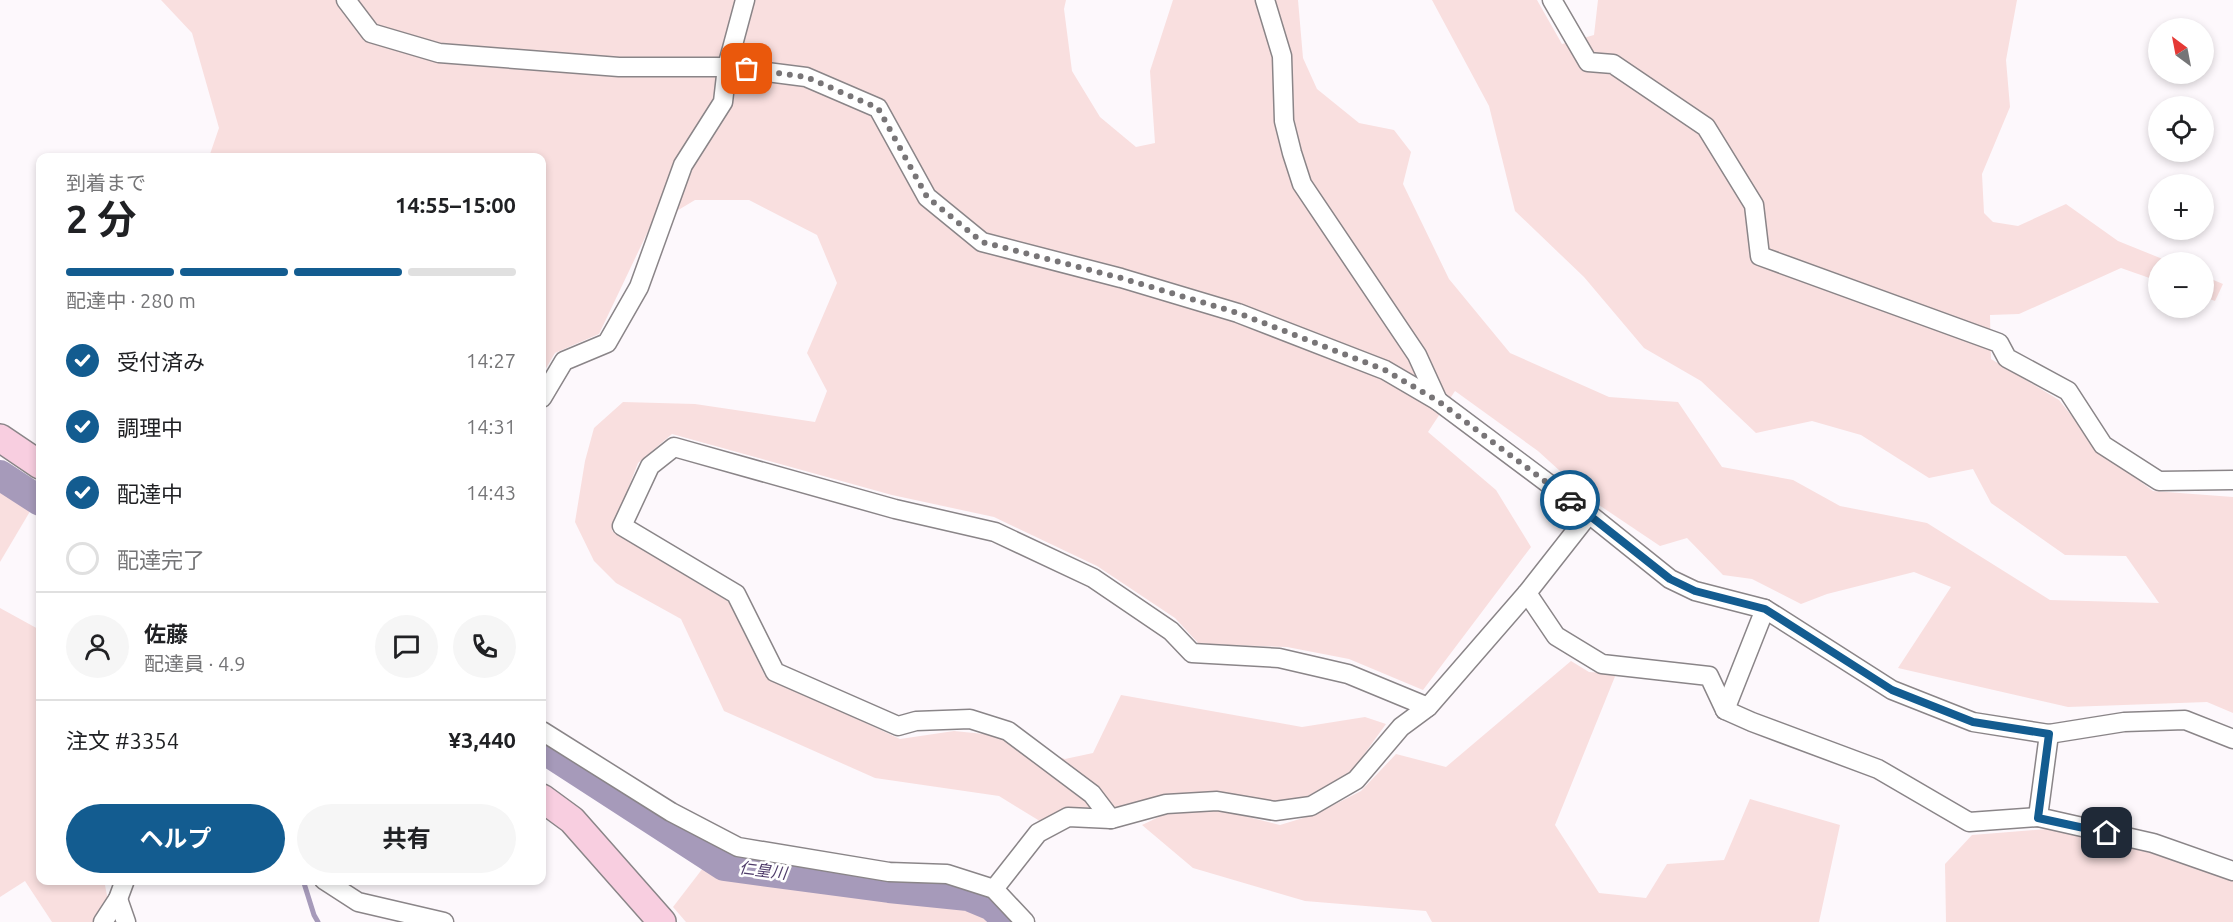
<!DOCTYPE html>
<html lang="ja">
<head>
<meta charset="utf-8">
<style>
  :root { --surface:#fff; --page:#f6f6f6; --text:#202124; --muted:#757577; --line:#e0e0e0; --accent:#135c90 }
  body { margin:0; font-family:Ubuntu,"Noto Sans JP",sans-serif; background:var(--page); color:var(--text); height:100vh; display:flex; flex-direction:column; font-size:22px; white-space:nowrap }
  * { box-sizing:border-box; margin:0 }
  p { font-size:20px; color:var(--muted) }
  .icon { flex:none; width:33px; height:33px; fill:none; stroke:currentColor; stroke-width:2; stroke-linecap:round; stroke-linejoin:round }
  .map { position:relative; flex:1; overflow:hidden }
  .drawer { position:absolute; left:36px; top:153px; width:510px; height:732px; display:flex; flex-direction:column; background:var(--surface); border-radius:12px; box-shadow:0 3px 9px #0003 }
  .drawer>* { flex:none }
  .needle { width:39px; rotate:328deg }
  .buttons { position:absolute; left:2148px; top:18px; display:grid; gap:12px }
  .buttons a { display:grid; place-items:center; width:66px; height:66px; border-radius:50%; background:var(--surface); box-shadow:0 3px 9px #0003; font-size:30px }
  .pin { position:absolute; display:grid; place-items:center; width:51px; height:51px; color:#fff; margin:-26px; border-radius:12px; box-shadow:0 3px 9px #0006 }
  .courier { position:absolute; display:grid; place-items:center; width:60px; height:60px; margin:-30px; border:4px solid #135c90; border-radius:50%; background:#fff; color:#222; box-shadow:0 2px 8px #0007 }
  .head em { font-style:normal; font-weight:700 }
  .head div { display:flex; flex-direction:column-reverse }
  .head { display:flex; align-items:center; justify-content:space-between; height:102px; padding:0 30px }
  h1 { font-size:39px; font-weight:700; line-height:45px }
  .bar { display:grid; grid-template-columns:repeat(4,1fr); gap:9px 6px; align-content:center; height:72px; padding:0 30px }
  .bar i { height:8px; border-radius:4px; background:var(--line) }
  .bar .current { background:var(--accent) }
  .bar p { grid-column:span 4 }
  .line { display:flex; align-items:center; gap:15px; padding:0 30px; border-top:2px solid var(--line) }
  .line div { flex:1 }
  .round { display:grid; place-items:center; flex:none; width:63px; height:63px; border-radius:32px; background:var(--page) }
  ol { padding:0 30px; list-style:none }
  li { display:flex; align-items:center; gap:18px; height:66px }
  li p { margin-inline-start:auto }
  li .icon { padding:6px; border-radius:50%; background:var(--accent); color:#fff; stroke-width:4 }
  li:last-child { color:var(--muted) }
  li i { width:33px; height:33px; border:3px solid var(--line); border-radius:50% }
  .action { display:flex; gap:12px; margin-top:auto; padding:12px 30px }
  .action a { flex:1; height:69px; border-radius:36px; background:var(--accent); color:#fff; font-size:24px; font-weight:700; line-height:69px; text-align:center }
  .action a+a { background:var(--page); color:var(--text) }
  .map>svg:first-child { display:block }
  .green { fill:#f9dfdf }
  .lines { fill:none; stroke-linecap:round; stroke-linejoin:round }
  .stream { stroke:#a69aba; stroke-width:5 }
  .river { stroke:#a69aba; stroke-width:30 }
  .street-casing { stroke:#8a8588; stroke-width:21 }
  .secondary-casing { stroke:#8a8588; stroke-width:30 }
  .street { stroke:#fff; stroke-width:18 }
  .secondary { stroke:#f8cee0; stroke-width:27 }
  .done { stroke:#787577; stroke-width:6; stroke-dasharray:0 10.8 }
  .route { stroke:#135c90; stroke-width:8 }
  .labels { text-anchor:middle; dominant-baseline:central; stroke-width:5; stroke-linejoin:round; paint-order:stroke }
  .water-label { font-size:16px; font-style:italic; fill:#503d6b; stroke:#fff }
</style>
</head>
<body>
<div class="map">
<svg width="2233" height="922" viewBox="0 0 2233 922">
  <rect width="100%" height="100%" fill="#fdf8fc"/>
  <g class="green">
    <path d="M 161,0 L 1066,0 L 1064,9 L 1072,71 L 1100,117 L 1136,147 L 1155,143 L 1150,71 L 1173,0 L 1298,0 L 1303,58 L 1317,89 L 1359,123 L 1394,130 L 1411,152 L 1403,184 L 1449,279 L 1510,353 L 1609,397 L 1678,402 L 1722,467 L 1793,480 L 1840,506 L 1927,523 L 2050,600 L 2159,603 L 2126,556 L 2065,555 L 1991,503 L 1973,469 L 1929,478 L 1861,435 L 1812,421 L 1756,433 L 1701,381 L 1644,348 L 1584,277 L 1515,211 L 1489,106 L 1432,0 L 1537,0 L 1562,44 L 1594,35 L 1598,0 L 2017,0 L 2006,60 L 2010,107 L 1982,174 L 1984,213 L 1993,222 L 2018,226 L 2066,204 L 2118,241 L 2170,262 L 2158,262 L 2158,281 L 2121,268 L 2019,314 L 1990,315 L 1991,359 L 2059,400 L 2099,450 L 2153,491 L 2233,497 L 2233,713 L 2207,702 L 2068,707 L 1898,668 L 1951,587 L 1914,572 L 1827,594 L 1801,604 L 1752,579 L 1723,575 L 1687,538 L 1660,546 L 1593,501 L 1538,451 L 1455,391 L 1428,432 L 1496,490 L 1531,547 L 1423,690 L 1349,659 L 1287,647 L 1199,644 L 1175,618 L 1097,566 L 994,517 L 892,495 L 672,434 L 638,463 L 612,531 L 729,602 L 765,676 L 900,739 L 954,731 L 994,735 L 1065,759 L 1093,753 L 1121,695 L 1302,727 L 1365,717 L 1386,724 L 1352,771 L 1306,797 L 1273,801 L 1216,792 L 1166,795 L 1115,809 L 1066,807 L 1043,823 L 999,796 L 875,778 L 724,711 L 681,619 L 616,583 L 594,561 L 575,522 L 585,461 L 594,428 L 623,402 L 695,404 L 815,422 L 827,391 L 807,353 L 837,283 L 817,235 L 749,200 L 695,200 L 650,227 L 599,334 L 555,353 L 542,375 L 542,158 L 209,157 L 219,128 L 192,33 Z"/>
    <path d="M 2204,276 L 2223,284 L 2215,301 L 2204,297 Z"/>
    <path d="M 0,487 L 32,508 L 0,562 Z"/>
    <path d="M 0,608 L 40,630 L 40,880 L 107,881 L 105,885 L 112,922 L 52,922 L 25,881 L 0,897 Z"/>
    <path d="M 1571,661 L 1589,672 L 1616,674 L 1555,825 L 1599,893 L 1646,898 L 1667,864 L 1724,860 L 1750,799 L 1840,825 L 1819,922 L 1432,922 L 1426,911 L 1305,901 L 1193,868 L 1142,825 L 1165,814 L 1217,809 L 1280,825 L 1316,814 L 1361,791 L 1396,754 L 1446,767 Z"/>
    <path d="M 2047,829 L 2151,853 L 2233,881 L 2233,922 L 1946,922 L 1945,864 L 1972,835 Z"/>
    <path d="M 703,868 L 976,909 L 987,922 L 686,922 L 673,907 Z"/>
  </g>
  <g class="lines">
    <path class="stream" d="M 303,880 L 314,915 L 318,922"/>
    <g class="river">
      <path d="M 0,475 L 40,501"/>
      <path d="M 542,748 L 724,866 L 889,888 L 968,896 L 992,906 L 1009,922"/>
    </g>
    <g class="street-casing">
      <g id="street">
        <path d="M 346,0 L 371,33 L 439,53 L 619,67 L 727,67 L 806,77 L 878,108 L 927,197 L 982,242 L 1121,278 L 1238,313 L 1385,370 L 1438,401 L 1589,514 L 1670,579 L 1695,591 L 1765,609 L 1892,690 L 1973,722 L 2049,734 L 2124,722 L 2185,720 L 2233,739"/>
        <path d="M 1265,0 L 1282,56 L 1284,121 L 1292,153 L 1302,184 L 1417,355 L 1438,401"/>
        <path d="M 1552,0 L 1588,62 L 1613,64 L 1706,127 L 1754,205 L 1760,256 L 1999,343 L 2007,358 L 2068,391 L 2103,445 L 2159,481 L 2233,480"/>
        <path d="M 542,398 L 564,361 L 607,343 L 639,287 L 683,165 L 723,102 L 727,67 L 745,0"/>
        <path d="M 1527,593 L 1556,636 L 1602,664 L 1709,676 L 1725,710 L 1752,722 L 1878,769 L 1969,822 L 2038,817"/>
        <path d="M 1725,710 L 1765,609"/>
        <path d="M 542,731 L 671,812 L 738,847 L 889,872 L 947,874 L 994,889 L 1025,922"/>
        <path d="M 2049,734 L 2038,817 L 2153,843 L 2233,871"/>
        <path d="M 1111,819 L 1092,794 L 1008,731 L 970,719 L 916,721 L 898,726 L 775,672 L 736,594 L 622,526 L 650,466 L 674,447 L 895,509 L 995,532 L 1093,578 L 1171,631 L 1192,653 L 1279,658 L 1348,674 L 1428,707"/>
        <path d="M 324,880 L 358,902 L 444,922"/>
        <path d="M 994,889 L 1038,833 L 1068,817 L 1111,819 L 1166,804 L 1217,801 L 1275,811 L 1311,806 L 1356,780 L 1401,727 L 1428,707 L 1527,593 L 1589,514"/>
        <path d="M 118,899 L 126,922"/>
        <path d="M 103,922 L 118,899 L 125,880"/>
      </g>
    </g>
    <g class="secondary-casing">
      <g id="secondary">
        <path d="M 0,438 L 40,465"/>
        <path d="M 542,798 L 572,820 L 662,922"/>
      </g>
    </g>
    <use href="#street" class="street"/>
    <use href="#secondary" class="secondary"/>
  </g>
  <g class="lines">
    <path class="done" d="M 747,69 L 806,77 L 878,108 L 927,197 L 982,242 L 1121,278 L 1238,313 L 1385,370 L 1438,401 L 1570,500"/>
    <path class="route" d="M 1570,500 L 1670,579 L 1695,591 L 1765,609 L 1892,690 L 1973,722 L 2049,734 L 2038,818 L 2107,833"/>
  </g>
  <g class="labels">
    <g class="water-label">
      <text transform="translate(763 870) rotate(7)">仁皇川</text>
    </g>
  </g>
</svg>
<div class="buttons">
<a><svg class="needle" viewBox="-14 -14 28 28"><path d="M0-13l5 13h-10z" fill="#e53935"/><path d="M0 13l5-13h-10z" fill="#757577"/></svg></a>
<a><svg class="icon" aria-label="locate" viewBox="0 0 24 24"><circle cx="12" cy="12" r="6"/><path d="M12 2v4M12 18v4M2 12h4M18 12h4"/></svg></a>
<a>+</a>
<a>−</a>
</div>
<div class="pin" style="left:747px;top:69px;background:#ea580c"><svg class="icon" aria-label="bag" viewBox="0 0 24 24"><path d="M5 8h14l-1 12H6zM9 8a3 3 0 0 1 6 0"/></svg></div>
<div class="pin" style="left:2107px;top:833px;background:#1f2937"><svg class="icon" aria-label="home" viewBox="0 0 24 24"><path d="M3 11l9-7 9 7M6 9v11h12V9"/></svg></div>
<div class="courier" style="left:1570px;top:500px"><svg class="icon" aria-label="car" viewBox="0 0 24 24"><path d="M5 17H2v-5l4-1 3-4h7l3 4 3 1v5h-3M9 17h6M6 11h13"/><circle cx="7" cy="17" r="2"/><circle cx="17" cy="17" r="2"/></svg></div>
<section class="drawer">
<div class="head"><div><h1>2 分</h1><p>到着まで</p></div><em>14:55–15:00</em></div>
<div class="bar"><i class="current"></i><i class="current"></i><i class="current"></i><i></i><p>配達中 · 280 m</p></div>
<ol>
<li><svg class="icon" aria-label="check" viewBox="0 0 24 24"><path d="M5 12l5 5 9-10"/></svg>受付済み<p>14:27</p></li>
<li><svg class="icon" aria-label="check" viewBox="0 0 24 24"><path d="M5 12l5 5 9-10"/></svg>調理中<p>14:31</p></li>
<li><svg class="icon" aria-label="check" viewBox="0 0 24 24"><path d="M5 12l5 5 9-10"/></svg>配達中<p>14:43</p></li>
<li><i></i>配達完了</li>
</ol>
<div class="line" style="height:108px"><a class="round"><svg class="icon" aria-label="person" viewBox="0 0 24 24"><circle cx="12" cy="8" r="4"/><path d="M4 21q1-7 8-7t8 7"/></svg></a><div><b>佐藤</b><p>配達員 · 4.9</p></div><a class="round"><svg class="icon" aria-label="chat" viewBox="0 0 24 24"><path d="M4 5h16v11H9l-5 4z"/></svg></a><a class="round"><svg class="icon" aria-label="phone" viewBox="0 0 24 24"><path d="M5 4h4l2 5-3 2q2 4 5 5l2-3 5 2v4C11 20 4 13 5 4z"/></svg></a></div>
<div class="line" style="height:78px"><div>注文 #3354</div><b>¥3,440</b></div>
<div class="action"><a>ヘルプ</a><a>共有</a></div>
</section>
</div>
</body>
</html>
